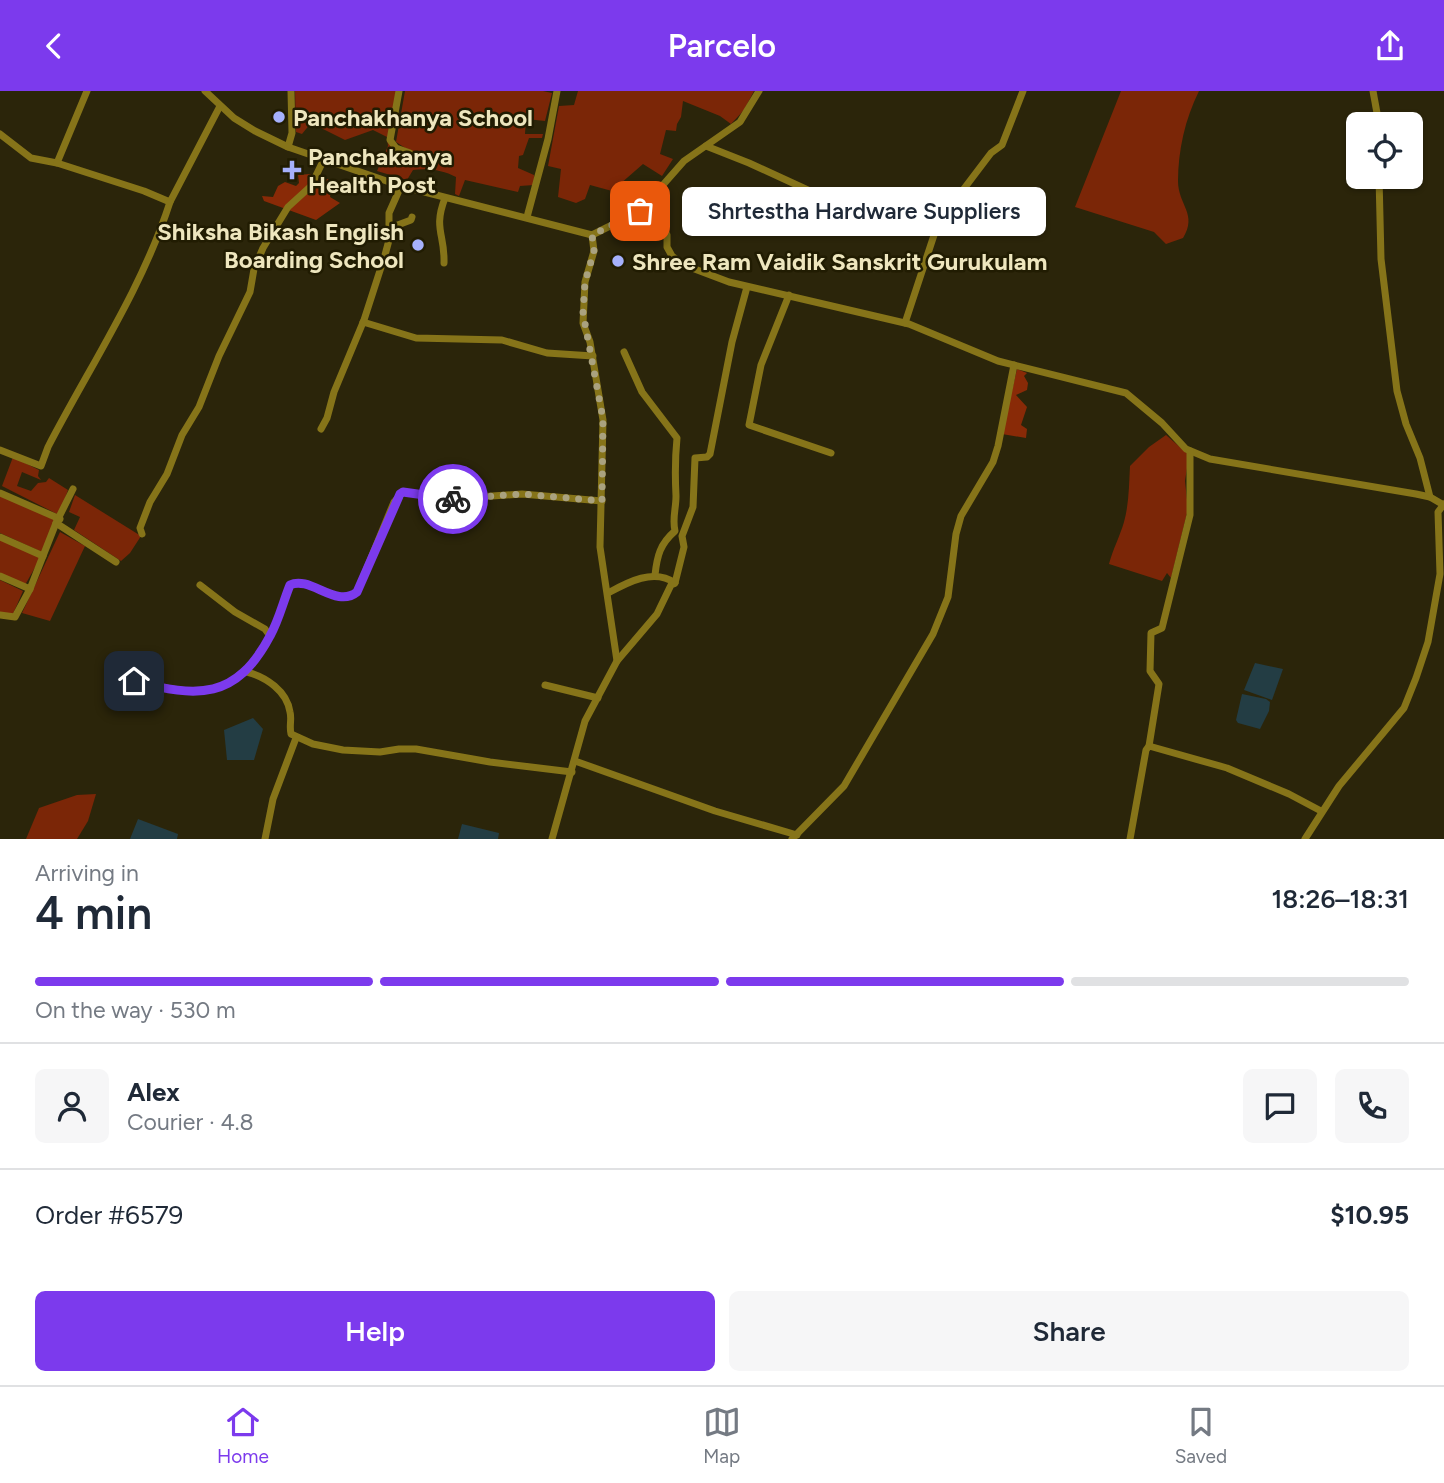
<!DOCTYPE html>
<html lang="en">
<head>
<meta charset="utf-8">
<style>
  :root { --surface:#fff; --page:#f6f6f7; --text:#1f2937; --muted:#747a83; --line:#e0e1e3; --accent:#7c3aed }
  body { margin:0; font-family:Figtree,sans-serif; background:var(--page); color:var(--text); height:100vh; display:flex; flex-direction:column; font-size:26px; white-space:nowrap }
  * { box-sizing:border-box; margin:0 }
  p { font-size:23px; color:var(--muted) }
  .icon { flex:none; width:38px; height:38px; fill:none; stroke:currentColor; stroke-width:2; stroke-linecap:round; stroke-linejoin:round }
  .map { position:relative; height:748px; overflow:hidden }
  .details { display:flex; flex-direction:column; background:var(--surface); flex:1 }
  .details>* { flex:none }
  .buttons { position:absolute; left:1346px; top:21px; display:grid; gap:14px }
  .buttons a { display:grid; place-items:center; width:77px; height:77px; border-radius:10px; background:var(--surface); box-shadow:0 2px 5px #0004; font-size:35px }
  .pin { position:absolute; display:grid; place-items:center; width:60px; height:60px; color:#fff; margin:-30px; border-radius:14px; box-shadow:0 4px 10px #0006 }
  .courier { position:absolute; display:grid; place-items:center; width:70px; height:70px; margin:-35px; border:5px solid #7c3aed; border-radius:50%; background:#fff; color:#222; box-shadow:0 2px 9px #0007 }
  .bubble { position:absolute; height:49px; border-radius:10px; background:var(--surface); box-shadow:0 2px 5px #0004; font-size:23px; font-weight:600; line-height:49px; text-align:center }
  .headline em { font-style:normal; font-weight:600 }
  .headline div { display:flex; flex-direction:column-reverse }
  .headline { display:flex; align-items:center; justify-content:space-between; height:119px; padding:0 35px }
  h1 { font-size:46px; font-weight:600; line-height:52px }
  .bar { display:grid; grid-template-columns:repeat(4,1fr); gap:10px 7px; align-content:center; height:84px; padding:0 35px }
  .bar i { height:9px; border-radius:5px; background:var(--line) }
  .bar .selected { background:var(--accent) }
  .bar p { grid-column:span 4 }
  .line { display:flex; align-items:center; gap:18px; padding:0 35px; border-top:2px solid var(--line) }
  .line div { flex:1 }
  .round { display:grid; place-items:center; flex:none; width:74px; height:74px; border-radius:10px; background:var(--page) }
  .action { display:flex; gap:14px; margin-top:auto; padding:14px 35px }
  .action a { flex:1; height:80px; border-radius:10px; background:var(--accent); color:#fff; font-size:28px; font-weight:600; line-height:80px; text-align:center }
  .action a+a { background:var(--page); color:var(--text) }
  header { display:flex; justify-content:space-between; align-items:center; height:91px; padding:0 35px; background:var(--accent); color:#fff; font-size:32px; font-weight:600 }
  .menu { display:flex; justify-content:space-around; align-items:center; height:98px; border-top:2px solid var(--line); background:var(--surface); font-size:19px; color:var(--muted) }
  .menu a { display:grid; justify-items:center; gap:4px }
  .menu .selected { color:var(--accent) }
  .map>svg:first-child { display:block }
  .green { fill:#7b2607 }
  .forest { fill:#892a07 }
  .water { fill:#233d44 }
  .lines { fill:none; stroke-linecap:round; stroke-linejoin:round }
  .minor { stroke:#867419; stroke-width:7 }
  .done { stroke:#aaa27f; stroke-width:7; stroke-dasharray:0 12.6 }
  .route { stroke:#7c3aed; stroke-width:9 }
  .poi-dot { fill:#a6b1fc; stroke:#211c02; stroke-width:2.5 }
  .labels { text-anchor:middle; dominant-baseline:central; stroke-width:5; stroke-linejoin:round; paint-order:stroke }
  .poi-label { font-size:24px; font-weight:bold; fill:#eee6be; stroke:#211c02; text-anchor:start }
</style>
</head>
<body>
<header><svg class="icon" aria-label="back" viewBox="0 0 24 24"><path d="M15 5l-7 7 7 7"/></svg>Parcelo<svg class="icon" aria-label="share" viewBox="0 0 24 24"><path d="M12 15V3M7 8l5-5 5 5M5 13v7h14v-7"/></svg></header>
<div class="map">
<svg width="1444" height="748" viewBox="0 0 1444 748">
  <rect width="100%" height="100%" fill="#2b250a"/>
  <g class="green">
    <path d="M 295,0 L 397,0 L 388,47 L 394,60 L 410,66 L 413,62 L 396,51 L 405,0 L 543,0 L 552,2 L 545,30 L 526,28 L 525,43 L 543,43 L 542,47 L 529,47 L 523,64 L 519,65 L 518,77 L 534,84 L 534,94 L 520,95 L 518,101 L 465,89 L 459,105 L 455,103 L 456,86 C 443,79 428,77 413,79 L 407,89 L 377,80 L 388,55 L 387,46 L 373,39 L 345,49 L 311,32 L 302,43 L 296,41 Z"/>
    <path d="M 578,0 L 754,0 L 744,19 L 731,33 L 720,25 L 683,10 L 681,26 L 677,33 L 676,40 L 666,39 L 660,63 L 673,68 L 662,85 L 643,73 L 612,100 L 590,94 L 585,108 L 576,112 L 558,106 L 561,78 L 548,75 L 559,15 L 574,14 Z"/>
    <path d="M 1121,0 L 1199,0 C 1185,28 1178,60 1178,90 C 1178,114 1198,123 1183,147 L 1166,153 L 1154,141 L 1075,116 Z"/>
    <path d="M 1166,344 L 1189,364 L 1185,390 L 1188,418 L 1171,487 L 1167,482 L 1162,490 L 1109,473 C 1113,458 1120,445 1124,431 C 1129,413 1129,394 1130,375 L 1149,356 Z"/>
    <path d="M 13,366 L 39,379 L 38,385 L 41,389 L 22,381 L 17,395 L 31,400 L 38,392 L 46,391 L 49,387 L 68,399 L 59,424 L 2,395 Z"/>
    <path d="M 0,403 L 56,429 L 42,461 L 0,442 Z"/>
    <path d="M 75,404 L 141,445 L 130,462 L 121,470 L 74,439 L 80,426 L 69,421 Z"/>
    <path d="M 60,441 L 85,455 L 50,530 L 22,522 Z"/>
    <path d="M 0,449 L 41,466 L 25,494 L 0,482 Z"/>
    <path d="M 0,489 L 23,500 L 13,523 L 0,521 Z"/>
    <path d="M 96,703 L 88,730 L 77,748 L 26,748 L 39,717 L 77,704 Z"/>
  </g>
  <g class="forest">
    <path d="M 310,83 L 320,90 L 328,88 L 332,95 L 330,106 L 340,112 L 316,129 L 264,110 L 262,105 L 273,106 L 278,95 L 285,91 L 296,95 L 299,92 L 298,84 Z"/>
    <path d="M 1017,278 L 1027,282 L 1024,285 L 1028,292 L 1027,299 L 1016,304 L 1027,316 L 1021,334 L 1027,338 L 1026,347 L 1002,343 Z"/>
  </g>
  <g class="water">
    <path d="M 1255,572 L 1283,578 L 1272,609 L 1244,599 Z"/>
    <path d="M 1242,603 L 1266,608 L 1270,611 L 1269,620 L 1260,638 L 1238,632 L 1236,629 Z"/>
    <path d="M 253,627 L 263,638 L 254,669 L 227,669 L 224,639 Z"/>
    <path d="M 138,728 L 178,743 L 177,748 L 130,748 Z"/>
    <path d="M 462,733 L 499,742 L 498,748 L 458,748 Z"/>
  </g>
  <g class="lines">
    <g class="minor">
      <path d="M 205,0 L 234,27 L 255,40 L 288,56 L 401,95 L 592,144"/>
      <path d="M 399,0 L 390,49 L 396,57 L 410,62"/>
      <path d="M 1373,0 L 1379,33"/>
      <path d="M 0,43 L 31,67 L 57,72 L 87,0"/>
      <path d="M 706,55 L 749,72 L 810,100"/>
      <path d="M 288,56 L 292,42 L 291,0"/>
      <path d="M 57,72 L 144,100 L 170,111 L 220,15"/>
      <path d="M 1379,86 L 1381,168 L 1397,300 L 1406,333 L 1420,367 L 1430,406"/>
      <path d="M 643,117 L 662,131 L 667,144 L 667,156 L 672,165 L 684,174 L 729,191 L 909,233 L 998,270 L 1126,302 L 1162,332 L 1186,358 L 1210,368 L 1416,403 L 1430,406 L 1442,413"/>
      <path d="M 527,126 L 548,48 L 557,0"/>
      <path d="M 390,143 L 395,135 L 411,129 L 412,126"/>
      <path d="M 592,144 L 640,120 L 684,70 L 740,31 L 759,0"/>
      <path d="M 444,172 C 445,143 433,138 445,107"/>
      <path d="M 789,204 L 761,274 L 749,334 L 831,362"/>
      <path d="M 363,231 L 416,247 L 502,249 L 547,262 L 593,265"/>
      <path d="M 905,232 L 938,132 L 991,62 L 1002,54 L 1023,0"/>
      <path d="M 624,261 L 642,301 L 677,347 C 675,367 675,386 676,405 C 676,418 672,428 675,440 C 660,453 657,465 655,484"/>
      <path d="M 321,338 L 327,327 L 334,301 L 364,229 L 385,164 L 389,149 L 389,122 L 401,95"/>
      <path d="M 0,359 L 41,375 L 48,356 C 90,275 142,198 170,111"/>
      <path d="M 0,402 L 60,428"/>
      <path d="M 56,432 L 116,471"/>
      <path d="M 142,443 L 140,437 L 150,411 L 167,383 L 182,344 L 199,316 L 219,265 L 250,201 L 254,178 L 263,157 L 288,116 L 311,95 L 324,68"/>
      <path d="M 0,446 L 43,465"/>
      <path d="M 0,485 L 30,498"/>
      <path d="M 200,494 L 235,521 L 265,538 L 270,545"/>
      <path d="M 608,502 C 628,491 654,477 675,492"/>
      <path d="M 0,524 L 15,526 L 30,498 L 56,432 L 73,398"/>
      <path d="M 617,570 L 657,523 L 671,494 L 675,492 L 684,456 L 682,445 L 693,416 L 695,367 L 707,366 L 710,363 L 732,251 L 747,196"/>
      <path d="M 247,581 C 266,586 287,600 290,621 C 292,628 289,635 291,643 L 313,653 L 343,659 L 380,661 L 399,658 L 416,658 L 490,671 L 572,681"/>
      <path d="M 134,590 C 199,606 236,610 270,545 C 279,529 283,511 290,494 C 310,484 336,518 357,501 L 394,411 L 403,401 L 449,408 L 522,403 L 602,410"/>
      <path d="M 545,594 L 598,607"/>
      <path d="M 1149,655 L 1159,593 L 1150,580 L 1151,542 L 1162,537 L 1190,424 L 1190,360"/>
      <path d="M 575,670 L 715,720 L 797,744"/>
      <path d="M 265,748 L 273,708 L 296,647"/>
      <path d="M 552,748 L 585,630 L 617,570 L 600,456 L 603,329 L 590,251 L 583,232 L 585,191 L 594,160 L 592,144"/>
      <path d="M 792,748 L 844,695 L 933,543 L 948,506 L 956,443 L 961,425 L 993,371 L 998,355 L 1014,274"/>
      <path d="M 1130,748 L 1146,659 L 1149,655 L 1227,677 L 1289,703 L 1321,720"/>
      <path d="M 1305,748 L 1339,695 L 1404,617 L 1416,587 L 1428,551 L 1440,483 L 1438,421 L 1444,413"/>
    </g>
  </g>
  <g class="lines">
    <path class="done" d="M 453,408 L 522,403 L 602,410 L 603,328 L 583,222 L 585,191 L 594,160 L 592,144 L 640,120"/>
    <path class="route" d="M 134,590 C 198,607 236,609 270,545 C 279,529 283,511 290,494 C 310,484 336,518 357,501 L 400,403 L 403,401 L 453,408"/>
  </g>
  <g class="poi-dot">
    <circle cx="279" cy="26" r="7"/>
    <path d="M288.5 68.5h7v7h7v7h-7v7h-7v-7h-7v-7h7z"/>
    <circle cx="418" cy="154" r="7"/>
    <circle cx="618" cy="170" r="7"/>
  </g>
  <g class="labels">
    <g class="poi-label">
      <text x="293" y="26">Panchakhanya School</text>
      <text x="308" y="65">Panchakanya<tspan x="308" dy="28">Health Post</tspan></text>
      <text x="404" y="140" text-anchor="end">Shiksha Bikash English<tspan x="404" dy="28">Boarding School</tspan></text>
      <text x="632" y="170">Shree Ram Vaidik Sanskrit Gurukulam</text>
    </g>
  </g>
</svg>
<div class="buttons">
<a><svg class="icon" aria-label="locate" viewBox="0 0 24 24"><circle cx="12" cy="12" r="6"/><path d="M12 2v4M12 18v4M2 12h4M18 12h4"/></svg></a>
</div>
<div class="pin" style="left:640px;top:120px;background:#ea580c"><svg class="icon" aria-label="bag" viewBox="0 0 24 24"><path d="M5 8h14l-1 12H6zM9 8a3 3 0 0 1 6 0"/></svg></div>
<div class="pin" style="left:134px;top:590px;background:#1f2937"><svg class="icon" aria-label="home" viewBox="0 0 24 24"><path d="M3 11l9-7 9 7M6 9v11h12V9"/></svg></div>
<div class="courier" style="left:453px;top:408px"><svg class="icon" aria-label="bike" viewBox="0 0 24 24"><circle cx="6" cy="16" r="4"/><circle cx="18" cy="16" r="4"/><path d="M6 16l4-8h5l3 8M10 8l3 8H6M13 5h3"/></svg></div>
<div class="bubble" style="left:682px;top:96px;width:364px">Shrtestha Hardware Suppliers</div>
</div>
<section class="details">
<div class="headline"><div><h1>4 min</h1><p>Arriving in</p></div><em>18:26–18:31</em></div>
<div class="bar"><i class="selected"></i><i class="selected"></i><i class="selected"></i><i></i><p>On the way · 530 m</p></div>
<div class="line" style="height:126px"><a class="round"><svg class="icon" aria-label="person" viewBox="0 0 24 24"><circle cx="12" cy="8" r="4"/><path d="M4 21q1-7 8-7t8 7"/></svg></a><div><b>Alex</b><p>Courier · 4.8</p></div><a class="round"><svg class="icon" aria-label="chat" viewBox="0 0 24 24"><path d="M4 5h16v11H9l-5 4z"/></svg></a><a class="round"><svg class="icon" aria-label="phone" viewBox="0 0 24 24"><path d="M5 4h4l2 5-3 2q2 4 5 5l2-3 5 2v4C11 20 4 13 5 4z"/></svg></a></div>
<div class="line" style="height:91px"><div>Order #6579</div><b>$10.95</b></div>
<div class="action"><a>Help</a><a>Share</a></div>
</section>
<nav class="menu">
<a class="selected"><svg class="icon" aria-label="home" viewBox="0 0 24 24"><path d="M3 11l9-7 9 7M6 9v11h12V9"/></svg>Home</a>
<a><svg class="icon" aria-label="map" viewBox="0 0 24 24"><path d="M3 6l6-2 6 2 6-2v14l-6 2-6-2-6 2zM9 4v14M15 6v14"/></svg>Map</a>
<a><svg class="icon" aria-label="saved" viewBox="0 0 24 24"><path d="M7 4h10v16l-5-4-5 4z"/></svg>Saved</a>
</nav>
</body>
</html>
